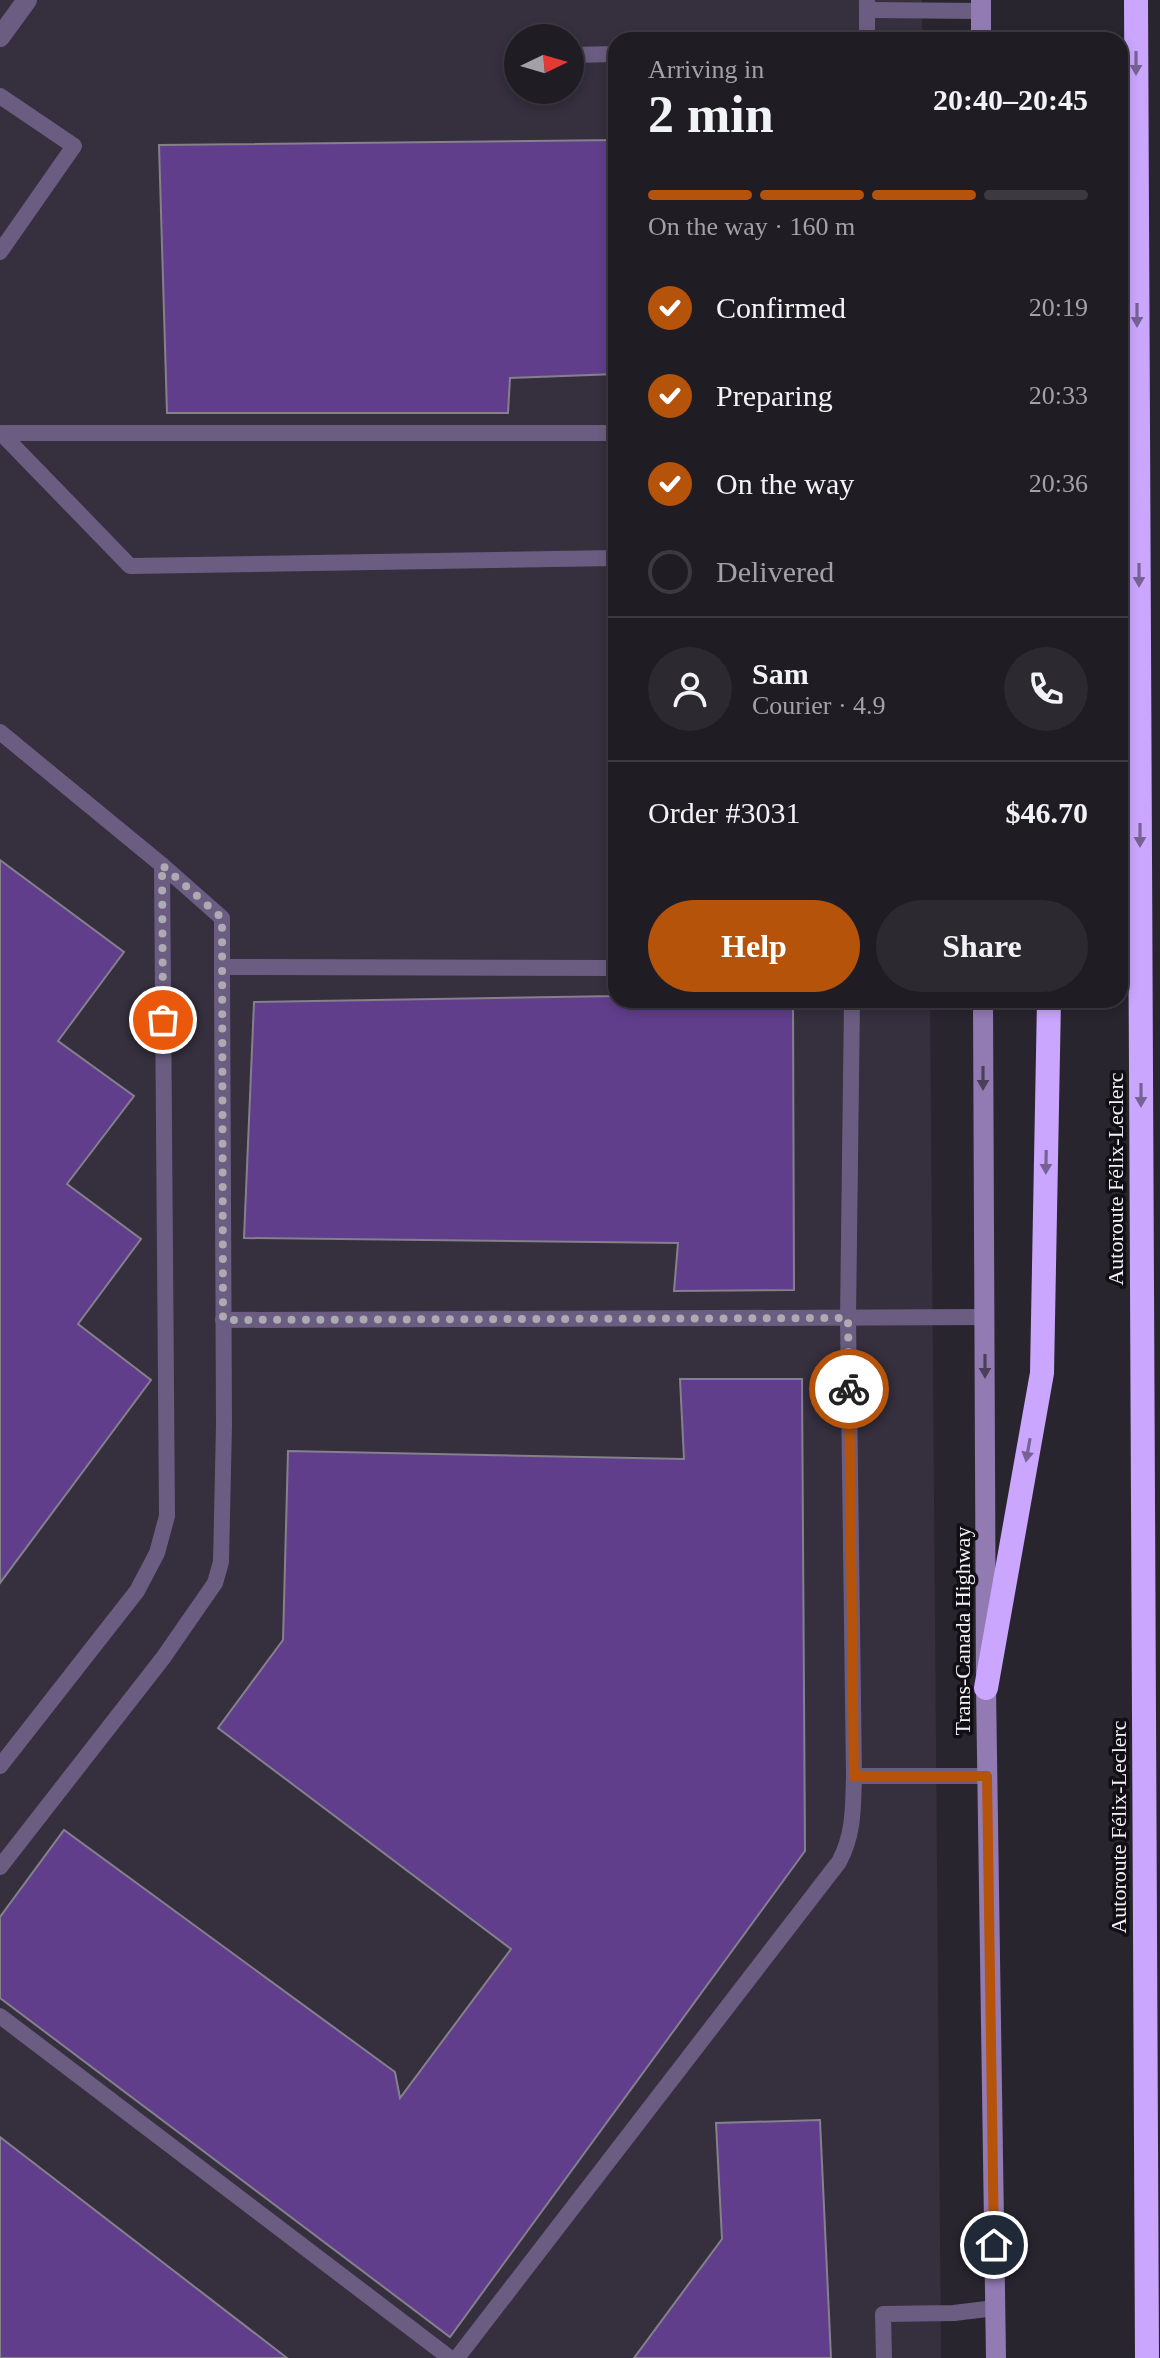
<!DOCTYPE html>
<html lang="en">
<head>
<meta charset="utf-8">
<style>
  :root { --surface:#1f1c23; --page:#2c2930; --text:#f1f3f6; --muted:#a1a1a6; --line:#3c3a41; --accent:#b45309 }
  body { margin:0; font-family:"Times New Roman",serif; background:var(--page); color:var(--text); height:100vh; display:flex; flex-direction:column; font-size:30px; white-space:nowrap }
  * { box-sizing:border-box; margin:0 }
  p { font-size:26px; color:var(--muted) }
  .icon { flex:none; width:44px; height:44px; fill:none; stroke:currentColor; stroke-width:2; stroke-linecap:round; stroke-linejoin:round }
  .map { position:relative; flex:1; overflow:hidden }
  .side { position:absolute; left:608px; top:32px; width:520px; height:976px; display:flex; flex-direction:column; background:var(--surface); border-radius:24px; box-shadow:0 4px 12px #0003,0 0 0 2px var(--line) }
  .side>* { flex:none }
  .needle { width:52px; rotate:85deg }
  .buttons { position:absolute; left:504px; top:24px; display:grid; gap:16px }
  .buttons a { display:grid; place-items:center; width:80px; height:80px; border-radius:50%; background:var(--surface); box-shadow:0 4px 12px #0003,0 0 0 2px var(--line); font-size:40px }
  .pin { position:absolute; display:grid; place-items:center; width:68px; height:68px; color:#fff; margin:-34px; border:4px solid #fff; border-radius:50%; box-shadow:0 2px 8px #0007 }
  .courier { position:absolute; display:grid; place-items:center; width:80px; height:80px; margin:-40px; border:6px solid #b45309; border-radius:50%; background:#fff; color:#222; box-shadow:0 2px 10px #0007 }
  .headline em { font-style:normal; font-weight:600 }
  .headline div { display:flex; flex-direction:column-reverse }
  .headline { display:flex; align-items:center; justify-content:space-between; height:136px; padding:0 40px }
  h1 { font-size:52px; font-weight:600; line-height:60px }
  .bar { display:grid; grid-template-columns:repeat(4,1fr); gap:12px 8px; align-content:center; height:96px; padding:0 40px }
  .bar i { height:10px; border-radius:6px; background:var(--line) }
  .bar .selected { background:var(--accent) }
  .bar p { grid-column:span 4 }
  .line { display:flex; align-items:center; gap:20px; padding:0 40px; border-top:2px solid var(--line) }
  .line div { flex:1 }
  .round { display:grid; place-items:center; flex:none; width:84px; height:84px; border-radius:42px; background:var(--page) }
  ol { padding:0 40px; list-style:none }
  li { display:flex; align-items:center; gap:24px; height:88px }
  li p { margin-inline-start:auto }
  li .icon { padding:8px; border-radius:50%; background:var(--accent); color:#fff; stroke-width:4 }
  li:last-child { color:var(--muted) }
  li i { width:44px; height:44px; border:4px solid var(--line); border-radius:50% }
  .button { display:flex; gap:16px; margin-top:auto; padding:16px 40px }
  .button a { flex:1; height:92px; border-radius:48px; background:var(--accent); color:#fff; font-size:32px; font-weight:600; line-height:92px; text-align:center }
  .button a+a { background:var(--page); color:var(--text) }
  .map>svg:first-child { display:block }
  .built { fill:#352f3e; fill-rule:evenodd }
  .building { fill:#613e8c; stroke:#84808c; stroke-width:2 }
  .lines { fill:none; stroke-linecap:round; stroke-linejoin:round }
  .service { stroke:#6b5d81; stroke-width:16 }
  .tertiary { stroke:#6b5d81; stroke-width:20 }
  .secondary { stroke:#927bb3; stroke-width:20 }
  .motorway { stroke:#caa6fe; stroke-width:24 }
  .oneway { fill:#776295 }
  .oneway2 { fill:#4b405c }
  .done { stroke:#adaab2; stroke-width:8; stroke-dasharray:0 14.4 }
  .route { stroke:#b45309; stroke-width:10 }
  .labels { text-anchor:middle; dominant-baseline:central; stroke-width:7; stroke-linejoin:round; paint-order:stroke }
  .street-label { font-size:22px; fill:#f4f2f9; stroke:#110f14 }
</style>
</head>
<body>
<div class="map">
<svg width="1160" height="2358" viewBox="0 0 1160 2358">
  <rect width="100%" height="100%" fill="#29252f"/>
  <path class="built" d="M 0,0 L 922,0 L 922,40 L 616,40 L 616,1000 L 930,1000 L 941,2358 L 0,2358 ZM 518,38 L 570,38 L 570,90 L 518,90 Z"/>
  <g class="building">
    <path d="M 616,140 L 616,374 L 510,378 L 508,413 L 167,413 L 159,145 Z"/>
    <path d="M 0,860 L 124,952 L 58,1041 L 134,1096 L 67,1184 L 141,1239 L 78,1324 L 151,1380 L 0,1583 Z"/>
    <path d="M 616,996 L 616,1000 L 793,1000 L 794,1290 L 674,1291 L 678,1243 L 244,1238 L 254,1002 Z"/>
    <path d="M 680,1379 L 802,1379 L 805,1851 L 450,2337 L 0,1998 L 0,1917 L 64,1830 L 395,2072 L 400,2098 L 511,1949 L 218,1728 L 283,1640 L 288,1451 L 684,1459 Z"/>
    <path d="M 820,2120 L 831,2358 L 634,2358 L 722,2239 L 716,2123 Z"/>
    <path d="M 0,2137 L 287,2358 L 0,2358 Z"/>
  </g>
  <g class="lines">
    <g class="service">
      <path d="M 867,2 L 867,40"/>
      <path d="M 867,10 L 981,11"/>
      <path d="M 570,55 L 616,54"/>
      <path d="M 0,96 L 74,146 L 0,252"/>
      <path d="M 0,433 L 616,433"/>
      <path d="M 3,435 L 130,566 L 616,558"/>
      <path d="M 0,732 L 162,865 L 167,1516 L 157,1553 L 137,1591 L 0,1766"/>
      <path d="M 162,865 L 222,918 L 222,967"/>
      <path d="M 223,1320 L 985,1317"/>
      <path d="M 854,1776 L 987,1776"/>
      <path d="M 0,1867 L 163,1658 L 215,1583 L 221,1562 L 224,1425 L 222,967 L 616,968"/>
      <path d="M 0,2016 L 450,2358"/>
      <path d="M 457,2358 L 839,1862 C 854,1834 853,1808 854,1776 L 848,1318 L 852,1000"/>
      <path d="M 884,2358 L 883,2314 L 954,2313 L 995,2308"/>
    </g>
    <path class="tertiary" d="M 0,37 L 27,0"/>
    <g class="secondary">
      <path d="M 981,0 L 981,40"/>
      <path d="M 983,1000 L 986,1688 L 996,2358"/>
    </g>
    <g class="motorway">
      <path d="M 1136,0 L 1147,2358"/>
      <path d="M 986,1688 L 1042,1373 L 1049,1000"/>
    </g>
  </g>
  <defs><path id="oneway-solid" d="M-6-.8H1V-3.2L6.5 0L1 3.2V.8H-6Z" transform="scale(2)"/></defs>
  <g class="oneway">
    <use href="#oneway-solid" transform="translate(1136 63) rotate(90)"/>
    <use href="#oneway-solid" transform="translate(1137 315) rotate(90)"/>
    <use href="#oneway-solid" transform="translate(1139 575) rotate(90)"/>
    <use href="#oneway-solid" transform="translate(1140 835) rotate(90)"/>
    <use href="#oneway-solid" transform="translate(1141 1095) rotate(90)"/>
    <use href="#oneway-solid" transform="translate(1046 1162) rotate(91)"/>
    <use href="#oneway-solid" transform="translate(1028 1450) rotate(100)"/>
  </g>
  <g class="oneway2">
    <use href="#oneway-solid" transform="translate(983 1078) rotate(90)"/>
    <use href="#oneway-solid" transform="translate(985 1366) rotate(90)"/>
  </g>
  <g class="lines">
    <path class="done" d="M 163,1020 L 162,865 L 222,918 L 223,1320 L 848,1318 L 849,1389"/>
    <path class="route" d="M 849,1389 L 854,1776 L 987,1776 L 994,2245"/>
  </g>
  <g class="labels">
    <g class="street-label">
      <text transform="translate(1115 1179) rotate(-90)">Autoroute Félix-Leclerc</text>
      <text transform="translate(962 1631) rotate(-90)">Trans-Canada Highway</text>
      <text transform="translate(1118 1827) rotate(-90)">Autoroute Félix-Leclerc</text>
    </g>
  </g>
</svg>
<div class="buttons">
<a><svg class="needle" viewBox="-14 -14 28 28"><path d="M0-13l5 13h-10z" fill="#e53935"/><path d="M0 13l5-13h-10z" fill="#a1a1a6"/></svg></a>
</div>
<div class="pin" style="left:163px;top:1020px;background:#ea580c"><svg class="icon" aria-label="bag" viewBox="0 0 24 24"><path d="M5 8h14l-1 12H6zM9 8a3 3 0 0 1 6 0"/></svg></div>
<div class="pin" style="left:994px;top:2245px;background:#1f2937"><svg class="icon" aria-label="home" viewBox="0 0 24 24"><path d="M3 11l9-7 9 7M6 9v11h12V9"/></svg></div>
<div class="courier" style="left:849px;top:1389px"><svg class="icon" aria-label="bike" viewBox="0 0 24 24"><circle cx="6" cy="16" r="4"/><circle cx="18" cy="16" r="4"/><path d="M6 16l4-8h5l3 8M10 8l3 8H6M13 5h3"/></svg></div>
<section class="side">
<div class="headline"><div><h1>2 min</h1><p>Arriving in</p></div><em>20:40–20:45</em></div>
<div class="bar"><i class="selected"></i><i class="selected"></i><i class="selected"></i><i></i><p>On the way · 160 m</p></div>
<ol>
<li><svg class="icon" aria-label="check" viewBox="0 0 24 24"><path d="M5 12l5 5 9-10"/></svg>Confirmed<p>20:19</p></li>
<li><svg class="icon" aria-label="check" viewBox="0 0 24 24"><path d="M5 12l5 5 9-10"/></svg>Preparing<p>20:33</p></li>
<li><svg class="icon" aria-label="check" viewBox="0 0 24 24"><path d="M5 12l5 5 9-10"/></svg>On the way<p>20:36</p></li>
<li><i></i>Delivered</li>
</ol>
<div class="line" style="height:144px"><a class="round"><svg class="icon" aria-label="person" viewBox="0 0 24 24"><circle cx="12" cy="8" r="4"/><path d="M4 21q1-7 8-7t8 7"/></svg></a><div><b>Sam</b><p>Courier · 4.9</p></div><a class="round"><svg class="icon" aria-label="phone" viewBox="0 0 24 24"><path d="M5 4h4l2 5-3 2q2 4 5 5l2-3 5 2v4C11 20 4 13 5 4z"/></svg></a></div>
<div class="line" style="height:104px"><div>Order #3031</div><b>$46.70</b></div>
<div class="button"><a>Help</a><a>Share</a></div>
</section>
</div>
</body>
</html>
